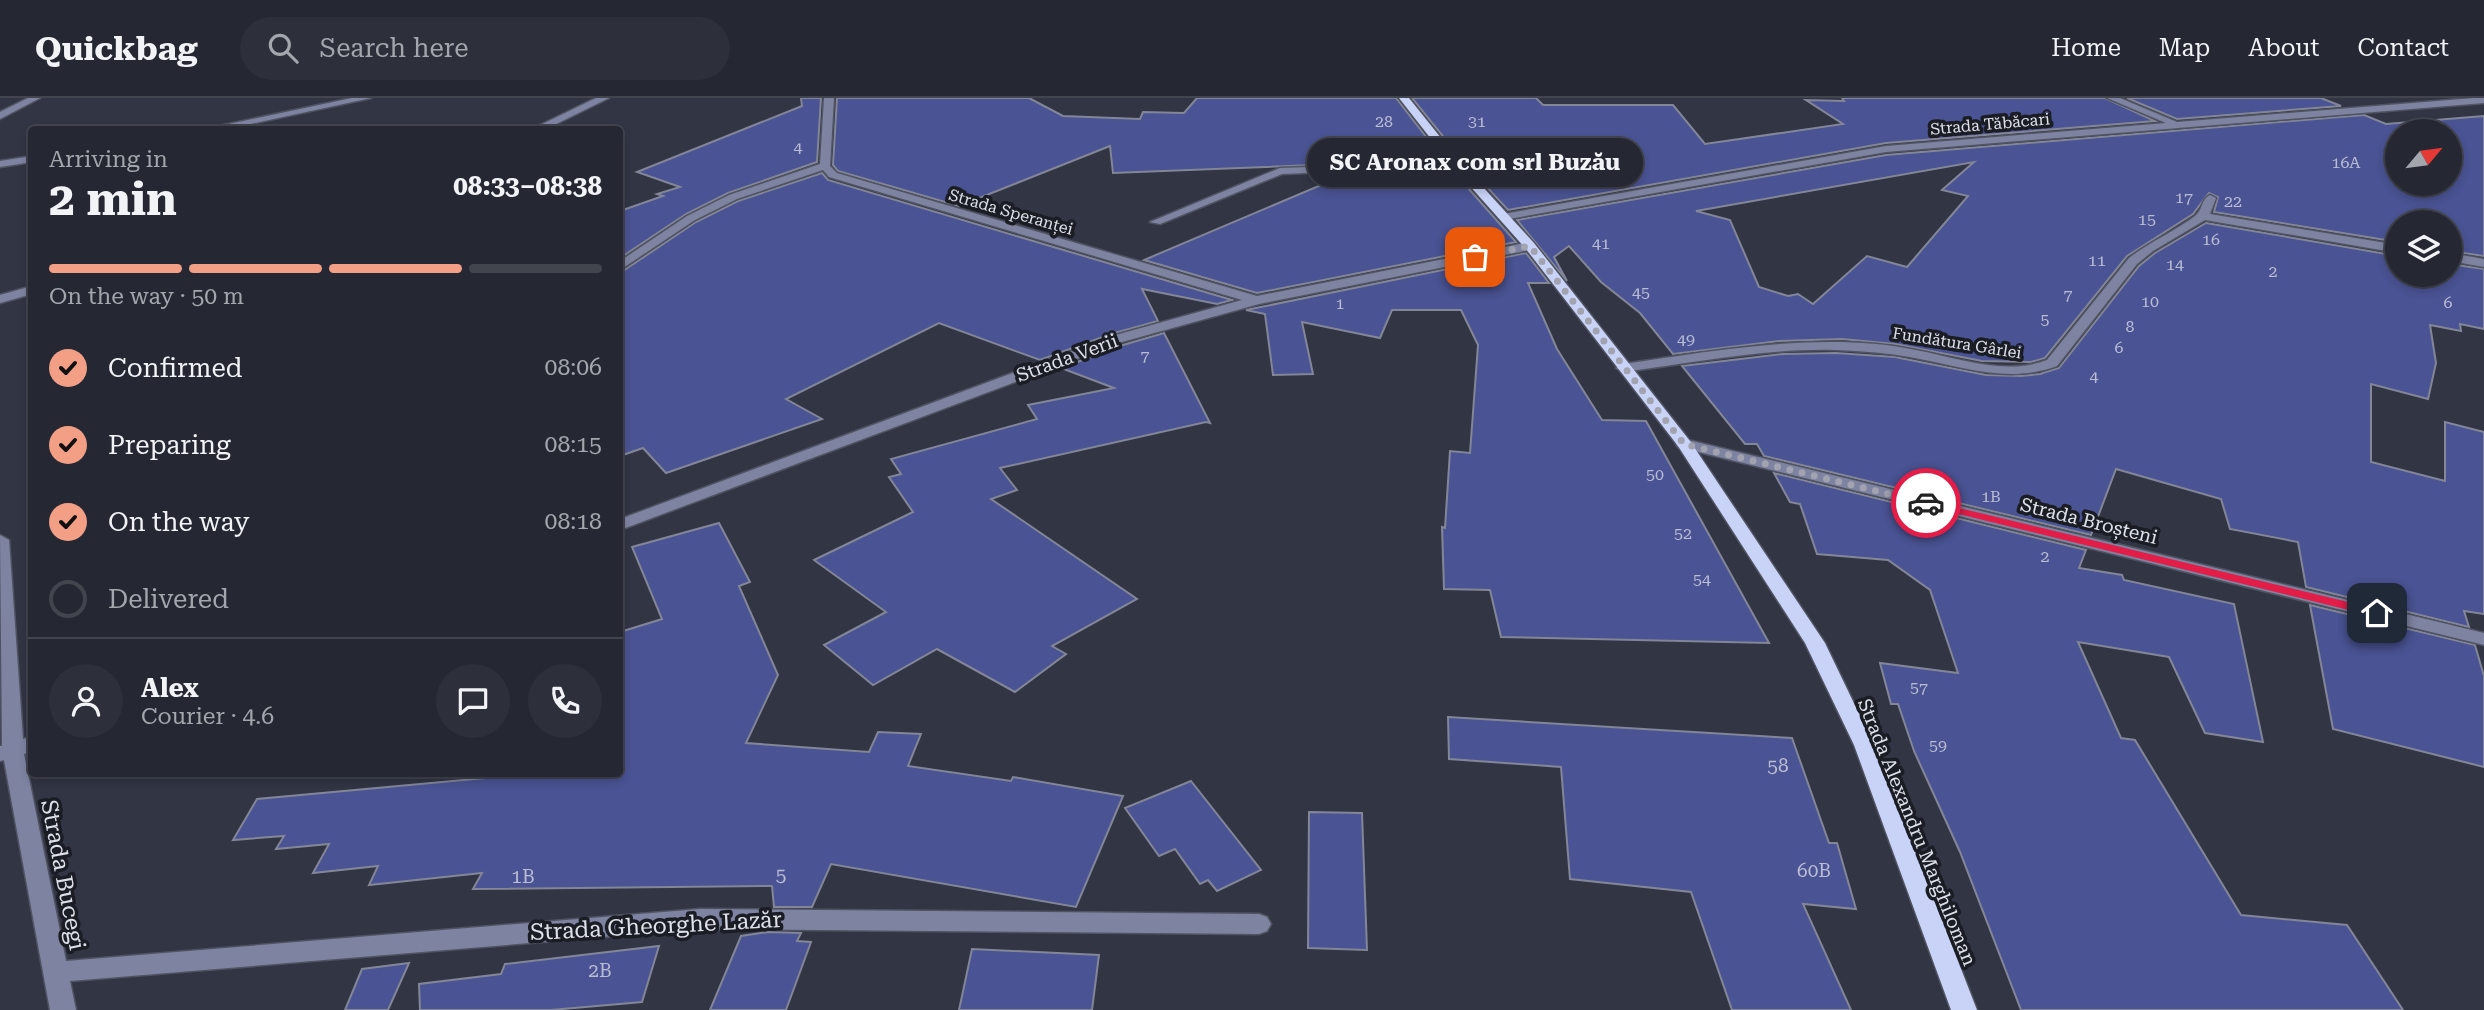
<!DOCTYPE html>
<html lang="en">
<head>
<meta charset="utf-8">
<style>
  :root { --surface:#252833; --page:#2d303b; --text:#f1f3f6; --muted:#a3a6ac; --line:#42444e; --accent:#f39f85 }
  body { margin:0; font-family:"Roboto Serif",serif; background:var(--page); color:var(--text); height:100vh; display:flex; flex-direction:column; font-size:26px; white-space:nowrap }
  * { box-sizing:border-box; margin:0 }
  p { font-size:23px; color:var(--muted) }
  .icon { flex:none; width:38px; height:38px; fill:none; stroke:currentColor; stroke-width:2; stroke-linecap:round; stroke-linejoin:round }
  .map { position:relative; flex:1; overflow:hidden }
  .panel { position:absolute; left:28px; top:28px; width:595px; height:651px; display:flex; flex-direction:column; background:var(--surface); border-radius:7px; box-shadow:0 4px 10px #0003,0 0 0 2px var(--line) }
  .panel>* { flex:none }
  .needle { width:46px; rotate:61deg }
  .fabs { position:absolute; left:2385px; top:21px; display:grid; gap:14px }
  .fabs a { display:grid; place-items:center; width:77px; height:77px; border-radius:50%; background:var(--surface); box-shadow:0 4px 10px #0003,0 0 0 2px var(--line); font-size:35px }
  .pin { position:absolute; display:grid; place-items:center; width:60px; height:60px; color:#fff; margin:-30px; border-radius:14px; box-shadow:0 4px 10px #0006 }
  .courier { position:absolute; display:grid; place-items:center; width:70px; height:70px; margin:-35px; border:5px solid #e11d48; border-radius:50%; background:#fff; color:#222; box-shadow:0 2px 9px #0007 }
  .bubble { position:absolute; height:49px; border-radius:24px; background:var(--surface); box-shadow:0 4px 10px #0003,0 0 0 2px var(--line); font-size:23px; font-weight:700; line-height:49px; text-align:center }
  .headline em { font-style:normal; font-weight:700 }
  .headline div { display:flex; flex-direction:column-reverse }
  .headline { display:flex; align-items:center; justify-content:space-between; height:119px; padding:0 21px }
  h1 { font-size:46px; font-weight:700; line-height:52px }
  .bar { display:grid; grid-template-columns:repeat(4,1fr); gap:10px 7px; align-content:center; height:84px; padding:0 21px }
  .bar i { height:9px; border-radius:5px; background:var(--line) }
  .bar .on { background:var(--accent) }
  .bar p { grid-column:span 4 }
  .line { display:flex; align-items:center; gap:18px; padding:0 21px; border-top:2px solid var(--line) }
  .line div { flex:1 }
  .round { display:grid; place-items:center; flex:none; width:74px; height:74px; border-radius:37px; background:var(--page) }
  ol { padding:0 21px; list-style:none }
  li { display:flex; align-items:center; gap:21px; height:77px }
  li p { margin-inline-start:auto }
  li .icon { padding:7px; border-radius:50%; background:var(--accent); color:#111; stroke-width:4 }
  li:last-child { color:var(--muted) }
  li i { width:38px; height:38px; border:4px solid var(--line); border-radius:50% }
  header { display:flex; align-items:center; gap:42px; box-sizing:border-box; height:98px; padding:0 35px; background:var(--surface); border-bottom:2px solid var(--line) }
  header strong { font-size:33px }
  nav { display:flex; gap:38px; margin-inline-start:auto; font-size:24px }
  .search { width:490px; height:63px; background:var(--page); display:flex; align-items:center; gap:18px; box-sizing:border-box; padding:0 24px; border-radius:38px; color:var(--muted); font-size:26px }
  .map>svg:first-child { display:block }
  .building { fill:#4a5393; stroke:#828697; stroke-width:2; fill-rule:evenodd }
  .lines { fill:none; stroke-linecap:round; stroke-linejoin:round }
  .minor-casing { stroke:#505462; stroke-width:3 }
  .major-casing { stroke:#505462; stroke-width:3 }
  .minor { fill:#7d83a1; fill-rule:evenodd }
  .major { fill:#c9d2f7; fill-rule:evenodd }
  .route { fill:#e11d48 }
  .done { stroke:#a1a4b0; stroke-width:7; stroke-dasharray:0 12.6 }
  .labels { text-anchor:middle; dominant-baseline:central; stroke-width:7; stroke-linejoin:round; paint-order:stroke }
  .number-label { font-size:16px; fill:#b9bdd4 }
  .far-street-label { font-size:16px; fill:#dee0ea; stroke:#1b1d24 }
  .street-label { font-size:19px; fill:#dee0ea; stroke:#1b1d24 }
  .near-number-label { font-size:19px; fill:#b9bdd4 }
  .near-street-label { font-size:23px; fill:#dee0ea; stroke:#1b1d24 }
</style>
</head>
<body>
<header>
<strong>Quickbag</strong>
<div class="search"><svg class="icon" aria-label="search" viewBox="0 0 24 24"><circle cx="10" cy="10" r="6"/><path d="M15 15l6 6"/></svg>Search here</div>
<nav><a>Home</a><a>Map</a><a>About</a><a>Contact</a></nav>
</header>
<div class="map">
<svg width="2484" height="912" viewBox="0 0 2484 912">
  <rect width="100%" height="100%" fill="#313544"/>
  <g class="building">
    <path d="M 801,0 L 821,0 L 817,64 L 728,95 L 686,116 L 620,160 L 620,113 L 663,98 L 657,96 L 680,89 L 637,74 L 802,8 Z"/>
    <path d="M 837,0 L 1029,0 L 1063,18 L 1140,21 L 1143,14 L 1184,15 L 1197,0 L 1396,0 L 1444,62 L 1113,75 L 1110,48 L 959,108 L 838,73 L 833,67 Z"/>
    <path d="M 1412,0 L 1536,0 L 1543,7 L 1673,7 L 1705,46 L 1843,26 L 1806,2 L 1844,3 L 1842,0 L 2105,0 L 2155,23 L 1886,45 L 1508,112 L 1463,63 Z"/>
    <path d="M 2127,0 L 2321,0 L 2341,8 L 2177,21 Z"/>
    <path d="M 2364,17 L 2386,26 L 2484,18 L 2484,158 L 2450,153 L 2450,124 L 2398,124 L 2398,144 L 2214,114 L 2218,99 L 2209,95 L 2193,116 L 2127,158 L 2045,260 L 2031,264 L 1982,263 L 1895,246 L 1842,241 L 1779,243 L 1673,256 L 1640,215 L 1601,184 L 1569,148 L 1554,159 L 1567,183 L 1517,122 L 1886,57 ZM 2398,33 L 2450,33 L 2450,86 L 2398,86 ZM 1974,64 L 1942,92 L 1968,98 L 1907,169 L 1867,158 L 1813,206 L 1798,196 L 1788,198 L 1759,189 L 1730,122 L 1696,113 Z"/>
    <path d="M 1452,72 L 1516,144 L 1257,195 L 1144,162 L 1347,76 Z"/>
    <path d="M 822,75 L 828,82 L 1232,202 L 1217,206 L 1142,191 L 1158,223 L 1111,236 L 1040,262 L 939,225 L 786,301 L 822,321 L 666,375 L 643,350 L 620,358 L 620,175 L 696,124 L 738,103 Z"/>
    <path d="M 2206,125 L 2398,158 L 2398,177 L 2450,177 L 2450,166 L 2484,171 L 2484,231 L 2460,226 L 2461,233 L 2430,227 L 2436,265 L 2428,301 L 2371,286 L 2371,364 L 2445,383 L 2445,324 L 2484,334 L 2484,516 L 2464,513 L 2469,529 L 2306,489 L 2298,444 L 2230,431 L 2221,401 L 2116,371 L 2091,437 L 1764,358 L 1757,346 L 1745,346 L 1682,268 L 1783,256 L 1836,255 L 1895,259 L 1986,277 L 2021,278 L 2040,276 L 2059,270 L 2139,168 L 2155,155 Z"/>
    <path d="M 1526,155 L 1549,185 L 1528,185 L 1557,251 L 1602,322 L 1646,323 L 1769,545 L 1501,539 L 1490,492 L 1444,491 L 1442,429 L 1445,430 L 1450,353 L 1470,355 L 1478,247 L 1461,212 L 1392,212 L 1380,240 L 1302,224 L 1313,276 L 1273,277 L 1265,216 L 1246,212 Z"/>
    <path d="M 1164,235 L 1210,325 L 1206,324 L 1000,370 L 1017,392 L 991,401 L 1137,501 L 1052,548 L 1066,556 L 1015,594 L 937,551 L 873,587 L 824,547 L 886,514 L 814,462 L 913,414 L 889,379 L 901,376 L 891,361 L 1037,321 L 1028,307 L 1114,290 L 1061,270 L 1123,247 Z"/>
    <path d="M 1774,375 L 2086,452 L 2079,470 L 2122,477 L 2124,482 L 2234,506 L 2263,644 L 2205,635 L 2169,559 L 2078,544 L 2121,640 L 2135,642 L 2241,817 L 2347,827 L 2403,912 L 2021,912 L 1960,754 L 1914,653 L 1898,606 L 1891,606 L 1880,565 L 1958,575 L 1930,492 L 1888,462 L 1817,456 L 1800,406 L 1790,404 Z"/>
    <path d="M 719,425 L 750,484 L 739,488 L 778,577 L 746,645 L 869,654 L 878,634 L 921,636 L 908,668 L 1011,683 L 1013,679 L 1123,698 L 1076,809 L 831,766 L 812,809 L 774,809 L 772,788 L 473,791 L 482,775 L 369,787 L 378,768 L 313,775 L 329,746 L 276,751 L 284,738 L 233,742 L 257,701 L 530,676 L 620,676 L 620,534 L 662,521 L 632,449 Z"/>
    <path d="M 2310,507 L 2475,547 L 2484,578 L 2484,669 L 2333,631 Z"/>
    <path d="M 1448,619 L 1792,640 L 1829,745 L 1837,745 L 1856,811 L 1803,806 L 1851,912 L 1732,912 L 1691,794 L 1570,781 L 1561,669 L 1449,661 Z"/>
    <path d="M 1191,683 L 1261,772 L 1217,793 L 1208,782 L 1200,786 L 1175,751 L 1159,758 L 1125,710 Z"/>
    <path d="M 1309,714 L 1362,715 L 1367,852 L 1308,850 Z"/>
    <path d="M 768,834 L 801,835 L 797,843 L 811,844 L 786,912 L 710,912 L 741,838 Z"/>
    <path d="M 659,848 L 642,904 L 551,912 L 420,912 L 419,886 L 501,876 L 505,866 Z"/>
    <path d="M 972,851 L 1099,857 L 1092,912 L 959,912 Z"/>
    <path d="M 409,865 L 388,912 L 345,912 L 362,871 Z"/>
  </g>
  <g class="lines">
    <g class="minor-casing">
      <g id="minor">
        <path d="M 28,0 L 40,0 L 0,21 L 0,14 Z"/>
        <path d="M 352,0 L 371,0 L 223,32 L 200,32 Z"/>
        <path d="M 596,0 L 609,0 L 544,32 L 530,32 Z"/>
        <path d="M 824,0 L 834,0 L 830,68 L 837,75 L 1257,198 L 1530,144 L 1536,148 L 1530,152 L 1259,206 L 1122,244 L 620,432 L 620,421 L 1112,238 L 1242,202 L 829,79 L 823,72 L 737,101 L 695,122 L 620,172 L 620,163 L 687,118 L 729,97 L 820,66 Z"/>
        <path d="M 2107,0 L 2120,0 L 2177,24 L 2474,0 L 2484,0 L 2484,5 L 1886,54 L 1503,122 L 1497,119 L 1503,116 L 1886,48 L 2166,25 Z"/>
        <path d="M 32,58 L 32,64 L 0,69 L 0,63 Z"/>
        <path d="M 1457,64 L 1461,65 L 1461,69 L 1282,76 L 1160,126 L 1150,124 L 1280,70 Z"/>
        <path d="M 2210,97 L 2216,100 L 2210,116 L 2398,147 L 2398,155 L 2205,122 L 2153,153 L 2137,166 L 2057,268 C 2009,286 1963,269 1915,260 C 1889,255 1862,253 1836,252 C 1765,250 1693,265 1623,274 L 1616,270 L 1623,266 C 1692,256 1761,244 1831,244 C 1859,244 1888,246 1916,252 C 1958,260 2005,278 2047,262 L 2129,160 C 2149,144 2174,134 2195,118 C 2203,112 2201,101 2210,97 Z"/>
        <path d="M 2450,155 L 2484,161 L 2484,169 L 2450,163 Z"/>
        <path d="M 32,188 L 32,196 L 0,205 L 0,197 Z"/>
        <path d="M 1684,341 L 2484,535 L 2484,547 L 1678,349 L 1676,346 L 1678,343 Z"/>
        <path d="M 0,437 L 9,442 L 23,641 L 32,639 L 32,654 L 24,656 L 66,863 L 700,811 L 1259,816 L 1267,819 L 1271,826 L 1267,833 L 1259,836 L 700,831 L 70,883 L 76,912 L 50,912 L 4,662 L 0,663 L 0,648 L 2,648 Z"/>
      </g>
    </g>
    <g class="major-casing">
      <path id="major" d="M 1399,0 L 1409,0 L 1461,65 L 1534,145 L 1690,343 L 1825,545 L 1874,647 L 1977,912 L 1951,912 L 1854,647 L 1805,545 L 1678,348 L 1526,151 L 1453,69 Z"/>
    </g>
    <use href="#minor" class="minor"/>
    <use href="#major" class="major"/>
  </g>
  <path class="route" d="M 1926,402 L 2377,511 L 2383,515 L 2377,519 L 1922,407 L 1922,403 Z"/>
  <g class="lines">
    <path class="done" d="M 1475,159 L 1530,148 L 1684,346 L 1926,405"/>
  </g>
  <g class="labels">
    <g class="number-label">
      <text x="1384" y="23">28</text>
      <text x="1477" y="23">31</text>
      <text x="798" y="49">4</text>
      <text x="2346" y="64">16A</text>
      <text x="2184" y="99">17</text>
      <text x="2233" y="103">22</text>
      <text x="2147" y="121">15</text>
      <text x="2211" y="141">16</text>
      <text x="1601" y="145">41</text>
      <text x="2097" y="162">11</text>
      <text x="2175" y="166">14</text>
      <text x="2273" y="173">2</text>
      <text x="1641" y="194">45</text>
      <text x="2068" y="196">7</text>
      <text x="2150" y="203">10</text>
      <text x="2448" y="204">6</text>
      <text x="1340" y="205">1</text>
      <text x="2045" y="221">5</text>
      <text x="2130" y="228">8</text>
      <text x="1686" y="241">49</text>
      <text x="2119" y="249">6</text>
      <text x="1145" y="257">7</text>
      <text x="2094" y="278">4</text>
      <text x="1655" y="376">50</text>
      <text x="1991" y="398">1B</text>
      <text x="1683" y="435">52</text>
      <text x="2045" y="458">2</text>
      <text x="1702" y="481">54</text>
      <text x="1919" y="589">57</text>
      <text x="1938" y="647">59</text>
    </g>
    <g class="far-street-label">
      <text transform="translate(1990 26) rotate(-5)">Strada Tăbăcari</text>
      <text transform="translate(1011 114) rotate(16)">Strada Speranței</text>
      <text transform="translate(1957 245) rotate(9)">Fundătura Gârlei</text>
    </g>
    <g class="street-label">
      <text transform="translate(1067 260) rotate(-20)">Strada Verii</text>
      <text transform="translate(2089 423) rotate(14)">Strada Broșteni</text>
      <text transform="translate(1917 734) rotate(68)">Strada Alexandru Marghiloman</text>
    </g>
    <g class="near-number-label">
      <text x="1778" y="667">58</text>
      <text x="1814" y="772">60B</text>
      <text x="781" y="776">5</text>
      <text x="523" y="778">1B</text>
      <text x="600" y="872">2B</text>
    </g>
    <g class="near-street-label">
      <text transform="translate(63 777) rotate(79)">Strada Bucegi</text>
      <text transform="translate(656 828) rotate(-3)">Strada Gheorghe Lazăr</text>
    </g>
  </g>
</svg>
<div class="fabs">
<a><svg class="needle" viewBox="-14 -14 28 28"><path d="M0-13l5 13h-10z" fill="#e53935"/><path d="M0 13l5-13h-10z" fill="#a3a6ac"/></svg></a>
<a><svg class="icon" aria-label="layers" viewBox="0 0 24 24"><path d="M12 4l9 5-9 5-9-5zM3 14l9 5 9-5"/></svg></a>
</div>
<div class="pin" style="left:1475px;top:159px;background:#ea580c"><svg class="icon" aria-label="bag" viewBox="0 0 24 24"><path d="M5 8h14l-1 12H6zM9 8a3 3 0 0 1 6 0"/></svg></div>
<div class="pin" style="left:2377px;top:515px;background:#1f2937"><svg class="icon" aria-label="home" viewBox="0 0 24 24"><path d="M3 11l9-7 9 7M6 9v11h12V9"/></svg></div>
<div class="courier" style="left:1926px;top:405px"><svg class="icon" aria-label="car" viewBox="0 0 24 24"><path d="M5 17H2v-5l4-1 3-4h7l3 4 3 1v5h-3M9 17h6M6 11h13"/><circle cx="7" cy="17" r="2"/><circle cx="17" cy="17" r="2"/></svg></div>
<div class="bubble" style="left:1307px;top:40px;width:336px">SC Aronax com srl Buzău</div>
<section class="panel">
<div class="headline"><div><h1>2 min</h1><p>Arriving in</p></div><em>08:33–08:38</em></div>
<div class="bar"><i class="on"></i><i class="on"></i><i class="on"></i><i></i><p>On the way · 50 m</p></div>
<ol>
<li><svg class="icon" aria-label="check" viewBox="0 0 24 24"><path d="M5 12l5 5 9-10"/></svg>Confirmed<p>08:06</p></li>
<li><svg class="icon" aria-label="check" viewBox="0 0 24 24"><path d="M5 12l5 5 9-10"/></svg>Preparing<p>08:15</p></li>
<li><svg class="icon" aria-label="check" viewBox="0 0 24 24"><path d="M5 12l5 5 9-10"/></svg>On the way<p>08:18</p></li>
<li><i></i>Delivered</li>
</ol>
<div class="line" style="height:126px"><a class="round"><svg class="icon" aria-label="person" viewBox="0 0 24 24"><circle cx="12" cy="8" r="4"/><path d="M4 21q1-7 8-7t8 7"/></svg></a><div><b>Alex</b><p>Courier · 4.6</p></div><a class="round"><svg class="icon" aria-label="chat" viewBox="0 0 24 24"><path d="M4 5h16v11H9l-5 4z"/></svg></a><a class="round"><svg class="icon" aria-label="phone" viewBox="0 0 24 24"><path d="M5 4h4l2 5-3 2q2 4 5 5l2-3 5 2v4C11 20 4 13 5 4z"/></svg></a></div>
</section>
</div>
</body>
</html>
